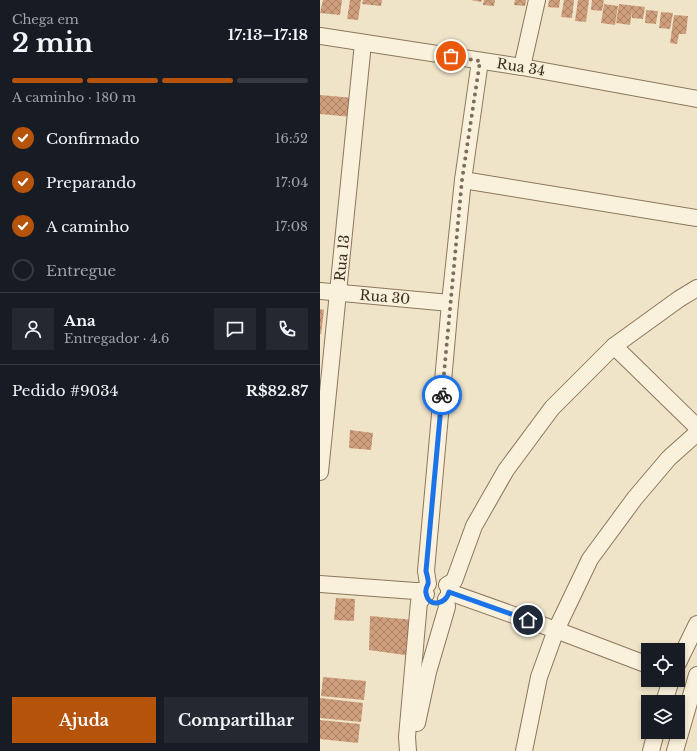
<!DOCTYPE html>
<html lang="pt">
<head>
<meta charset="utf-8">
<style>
  :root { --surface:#171b24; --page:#242831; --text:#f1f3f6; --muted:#9ea1a6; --line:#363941; --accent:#b45309 }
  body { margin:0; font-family:"Libre Baskerville",serif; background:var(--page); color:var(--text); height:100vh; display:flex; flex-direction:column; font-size:15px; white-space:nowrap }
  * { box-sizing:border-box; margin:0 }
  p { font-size:13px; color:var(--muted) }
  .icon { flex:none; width:22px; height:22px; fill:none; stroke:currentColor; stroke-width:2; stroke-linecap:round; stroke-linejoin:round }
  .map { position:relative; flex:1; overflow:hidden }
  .panel { display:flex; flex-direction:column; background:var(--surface); width:320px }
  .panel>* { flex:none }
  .fabs { position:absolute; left:321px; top:643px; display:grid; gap:8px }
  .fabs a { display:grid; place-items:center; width:44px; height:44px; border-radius:0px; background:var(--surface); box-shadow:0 2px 6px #0003; font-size:20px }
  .pin { position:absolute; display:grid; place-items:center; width:34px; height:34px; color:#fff; margin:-17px; border:2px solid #fff; border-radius:50%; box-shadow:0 1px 4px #0007 }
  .courier { position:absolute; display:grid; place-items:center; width:40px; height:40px; margin:-20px; border:3px solid #1a73e8; border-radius:50%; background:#fff; color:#222; box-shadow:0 1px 5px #0007 }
  .overview em { font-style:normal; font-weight:800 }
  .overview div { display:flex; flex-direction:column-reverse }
  .overview { display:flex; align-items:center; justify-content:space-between; height:68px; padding:0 12px }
  h1 { font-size:26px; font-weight:800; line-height:30px }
  .bar { display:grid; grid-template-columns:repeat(4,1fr); gap:6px 4px; align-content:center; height:48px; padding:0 12px }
  .bar i { height:5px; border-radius:3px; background:var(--line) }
  .bar .active { background:var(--accent) }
  .bar p { grid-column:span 4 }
  .line { display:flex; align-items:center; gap:10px; padding:0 12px; border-top:1px solid var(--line) }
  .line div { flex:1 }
  .round { display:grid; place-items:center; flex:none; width:42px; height:42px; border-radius:0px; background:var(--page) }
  ol { padding:0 12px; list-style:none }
  li { display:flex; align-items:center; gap:12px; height:44px }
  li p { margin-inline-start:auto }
  li .icon { padding:4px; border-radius:50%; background:var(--accent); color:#fff; stroke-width:4 }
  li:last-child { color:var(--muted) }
  li i { width:22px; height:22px; border:2px solid var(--line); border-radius:50% }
  .primary-button { display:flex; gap:8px; margin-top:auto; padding:8px 12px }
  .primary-button a { flex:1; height:46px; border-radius:0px; background:var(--accent); color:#fff; font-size:16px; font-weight:800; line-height:46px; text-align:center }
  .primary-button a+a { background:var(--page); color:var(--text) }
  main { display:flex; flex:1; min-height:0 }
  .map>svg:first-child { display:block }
  .building { fill:url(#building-cross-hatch) }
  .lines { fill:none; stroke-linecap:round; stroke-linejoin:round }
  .minor-casing { stroke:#8d765c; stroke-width:18 }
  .minor { stroke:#faf1dc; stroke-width:16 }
  .done { stroke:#7c6e5b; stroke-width:4; stroke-dasharray:0 7.2 }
  .route { stroke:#1a73e8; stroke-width:5 }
  .labels { text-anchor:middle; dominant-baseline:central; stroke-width:3; stroke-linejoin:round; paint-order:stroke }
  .street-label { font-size:14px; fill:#3d2e20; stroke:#f7eed8 }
</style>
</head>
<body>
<main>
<section class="panel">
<div class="overview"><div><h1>2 min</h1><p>Chega em</p></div><em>17:13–17:18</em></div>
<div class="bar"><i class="active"></i><i class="active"></i><i class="active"></i><i></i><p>A caminho · 180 m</p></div>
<ol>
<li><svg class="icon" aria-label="check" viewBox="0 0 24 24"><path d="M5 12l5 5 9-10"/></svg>Confirmado<p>16:52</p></li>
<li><svg class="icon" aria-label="check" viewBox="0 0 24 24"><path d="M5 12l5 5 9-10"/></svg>Preparando<p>17:04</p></li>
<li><svg class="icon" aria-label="check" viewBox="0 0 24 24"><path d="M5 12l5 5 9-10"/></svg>A caminho<p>17:08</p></li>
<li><i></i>Entregue</li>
</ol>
<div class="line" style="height:72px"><a class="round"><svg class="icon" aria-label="person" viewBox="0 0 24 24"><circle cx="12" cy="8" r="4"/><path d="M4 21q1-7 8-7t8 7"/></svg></a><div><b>Ana</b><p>Entregador · 4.6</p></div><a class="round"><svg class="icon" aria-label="chat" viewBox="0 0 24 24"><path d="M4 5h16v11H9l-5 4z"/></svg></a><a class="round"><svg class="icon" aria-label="phone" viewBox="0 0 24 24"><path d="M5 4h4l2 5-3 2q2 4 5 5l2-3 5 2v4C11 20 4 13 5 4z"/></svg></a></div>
<div class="line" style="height:52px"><div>Pedido #9034</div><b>R$82.87</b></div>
<div class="primary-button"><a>Ajuda</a><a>Compartilhar</a></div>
</section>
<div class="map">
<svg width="377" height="751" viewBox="0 0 377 751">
  <defs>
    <pattern id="building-cross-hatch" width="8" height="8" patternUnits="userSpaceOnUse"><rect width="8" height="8" fill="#cf9f7d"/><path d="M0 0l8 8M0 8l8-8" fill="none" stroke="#a98266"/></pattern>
  </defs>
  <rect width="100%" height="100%" fill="#f0e4c8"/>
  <g class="building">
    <path d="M 3,0 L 22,0 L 20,15 L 0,13 Z"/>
    <path d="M 30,0 L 41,0 L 38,20 L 27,19 Z"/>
    <path d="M 43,0 L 62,0 L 61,6 L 42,4 Z"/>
    <path d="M 151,0 L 162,0 L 161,2 Z"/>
    <path d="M 164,0 L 175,0 L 174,6 L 163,5 Z"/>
    <path d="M 195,0 L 206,0 L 205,6 L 194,5 Z"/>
    <path d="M 229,0 L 240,0 L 239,8 L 228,7 Z"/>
    <path d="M 244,0 L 254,0 L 252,18 L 241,17 Z"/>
    <path d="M 258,0 L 269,0 L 266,22 L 255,21 Z"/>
    <path d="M 272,0 L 284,0 L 282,11 L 271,10 Z"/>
    <path d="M 284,4 L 298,6 L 295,25 L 281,23 Z"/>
    <path d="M 299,4 L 325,7 L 323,19 L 312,18 L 312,12 L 310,25 L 296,23 Z"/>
    <path d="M 326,10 L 338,11 L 336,24 L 325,23 Z"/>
    <path d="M 341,12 L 353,13 L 350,29 L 339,28 Z"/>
    <path d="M 354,15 L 368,16 L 366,34 L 359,34 L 357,44 L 350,43 Z"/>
    <path d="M 0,95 L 34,98 L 32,117 L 0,114 Z"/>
    <path d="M 0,309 L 4,310 L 1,334 L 0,334 Z"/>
    <path d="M 30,430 L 53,433 L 51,450 L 29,448 Z"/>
    <path d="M 16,598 L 35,599 L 34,621 L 14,620 Z"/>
    <path d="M 50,616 L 94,620 L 92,656 L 49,650 Z"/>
    <path d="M 3,677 L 46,681 L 44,700 L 1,696 Z"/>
    <path d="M 0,698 L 43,703 L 41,722 L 0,718 Z"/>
    <path d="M 0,720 L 40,724 L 38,743 L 0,739 Z"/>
  </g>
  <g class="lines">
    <g class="minor-casing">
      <g id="minor">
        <path d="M 0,36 L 202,67 L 377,99"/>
        <path d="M 202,67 L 217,0"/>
        <path d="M 143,180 L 377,218"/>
        <path d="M 0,291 L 130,303"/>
        <path d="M 294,346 L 377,427"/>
        <path d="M 0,472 L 43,43"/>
        <path d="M 0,584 L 95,591 L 105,591"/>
        <path d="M 108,584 L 106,571 L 130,303 L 143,180 L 160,61"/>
        <path d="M 127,585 L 134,581 L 154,526 L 186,470 L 232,408 L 294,346 L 359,299 L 377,288"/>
        <path d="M 129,592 L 236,630 L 328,665"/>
        <path d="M 358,663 L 377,624"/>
        <path d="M 344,702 L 351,680"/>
        <path d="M 97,723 L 108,672 L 127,607 L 126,599"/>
        <path d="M 88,751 L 87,737 L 99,602 L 106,594"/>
        <path d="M 204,751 L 219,677 L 236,630 L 270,559 L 315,498 L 349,458 L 377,433"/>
        <path d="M 331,751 L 336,732"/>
        <path d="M 355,751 L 377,675"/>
      </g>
    </g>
    <use href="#minor" class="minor"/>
  </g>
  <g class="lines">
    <path class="done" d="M 122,395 L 142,180 L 160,61 L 131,56"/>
    <path class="route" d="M 122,395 L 106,571 C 107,575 109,581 108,584 C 107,587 105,589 106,593 C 108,608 126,605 129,592 L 208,620"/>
  </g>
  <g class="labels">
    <g class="street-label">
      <text transform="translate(201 67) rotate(9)">Rua 34</text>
      <text transform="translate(22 258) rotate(-84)">Rua 13</text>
      <text transform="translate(65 297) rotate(5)">Rua 30</text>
    </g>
  </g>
</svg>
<div class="fabs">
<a><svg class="icon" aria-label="locate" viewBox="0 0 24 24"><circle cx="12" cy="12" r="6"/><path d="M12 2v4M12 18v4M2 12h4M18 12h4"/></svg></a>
<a><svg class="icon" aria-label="layers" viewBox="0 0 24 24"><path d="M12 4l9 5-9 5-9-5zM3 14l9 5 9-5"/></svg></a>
</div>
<div class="pin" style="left:131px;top:56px;background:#ea580c"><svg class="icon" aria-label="bag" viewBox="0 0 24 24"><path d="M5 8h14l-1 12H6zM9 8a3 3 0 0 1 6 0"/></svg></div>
<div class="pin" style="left:208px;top:620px;background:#1f2937"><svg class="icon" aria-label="home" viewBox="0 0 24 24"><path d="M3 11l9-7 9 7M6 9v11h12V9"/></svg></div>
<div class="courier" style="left:122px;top:395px"><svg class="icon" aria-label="bike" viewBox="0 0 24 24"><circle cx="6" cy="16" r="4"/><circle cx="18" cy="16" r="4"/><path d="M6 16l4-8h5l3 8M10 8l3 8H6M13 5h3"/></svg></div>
</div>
</main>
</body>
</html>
